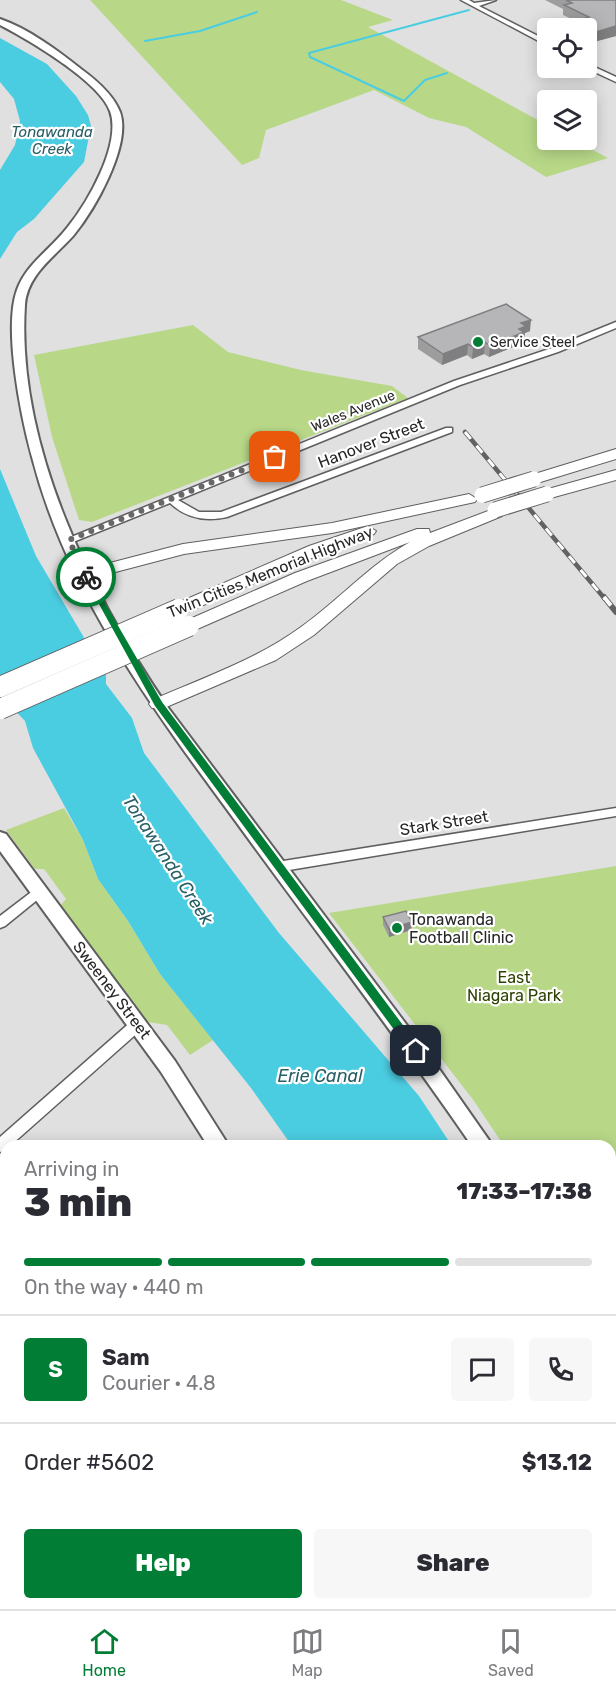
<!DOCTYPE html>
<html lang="en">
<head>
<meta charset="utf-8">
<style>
  :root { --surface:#fff; --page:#f7f7f7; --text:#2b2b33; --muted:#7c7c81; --line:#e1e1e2; --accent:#027d35 }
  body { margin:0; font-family:Rubik,sans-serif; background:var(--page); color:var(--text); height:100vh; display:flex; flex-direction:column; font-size:22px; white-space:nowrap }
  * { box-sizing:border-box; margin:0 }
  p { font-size:20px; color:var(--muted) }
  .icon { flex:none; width:33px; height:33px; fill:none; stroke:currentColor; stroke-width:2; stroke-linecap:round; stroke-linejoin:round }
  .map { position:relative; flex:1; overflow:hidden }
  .details { position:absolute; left:0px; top:1140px; width:616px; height:470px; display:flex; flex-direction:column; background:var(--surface); border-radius:18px 18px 0 0; box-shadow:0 3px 15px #0003 }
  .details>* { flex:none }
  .tools { position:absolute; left:537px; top:18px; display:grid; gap:12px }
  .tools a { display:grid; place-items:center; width:60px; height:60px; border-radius:6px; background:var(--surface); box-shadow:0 3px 15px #0003; font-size:30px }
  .pin { position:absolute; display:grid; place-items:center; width:51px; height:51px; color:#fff; margin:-26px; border-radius:12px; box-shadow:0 3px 9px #0006 }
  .courier { position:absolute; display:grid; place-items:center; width:60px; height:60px; margin:-30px; border:4px solid #027d35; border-radius:50%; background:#fff; color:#222; box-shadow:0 2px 8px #0007 }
  .summary em { font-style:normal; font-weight:800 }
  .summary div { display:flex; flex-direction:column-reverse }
  .summary { display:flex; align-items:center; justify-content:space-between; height:102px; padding:0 24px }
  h1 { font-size:39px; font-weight:800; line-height:45px }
  .bar { display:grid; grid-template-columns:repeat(4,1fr); gap:9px 6px; align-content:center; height:72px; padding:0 24px }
  .bar i { height:8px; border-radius:4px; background:var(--line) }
  .bar .selected { background:var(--accent) }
  .bar p { grid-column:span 4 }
  .line { display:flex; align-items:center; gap:15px; padding:0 24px; border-top:2px solid var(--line) }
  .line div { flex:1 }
  .round { display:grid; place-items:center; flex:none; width:63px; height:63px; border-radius:6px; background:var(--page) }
  .cta { display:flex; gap:12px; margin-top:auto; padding:12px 24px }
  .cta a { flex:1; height:69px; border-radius:6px; background:var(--accent); color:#fff; font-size:24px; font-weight:800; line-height:69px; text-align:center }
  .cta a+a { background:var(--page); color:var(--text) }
  .menu { display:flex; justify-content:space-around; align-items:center; height:84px; border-top:2px solid var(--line); background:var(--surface); font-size:16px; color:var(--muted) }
  .menu a { display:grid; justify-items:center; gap:3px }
  .menu .selected { color:var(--accent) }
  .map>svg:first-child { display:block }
  .green { fill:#b8d888 }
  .water { fill:#4bcde1 }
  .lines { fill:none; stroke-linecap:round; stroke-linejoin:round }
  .stream { stroke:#4bcde1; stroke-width:2 }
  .minor-casing { stroke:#5f5f60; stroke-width:3 }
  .tertiary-casing { stroke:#5f5f60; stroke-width:4 }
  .primary-casing { stroke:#5f5f60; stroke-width:2 }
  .minor { fill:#fff; fill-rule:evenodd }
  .tertiary { fill:#fff; fill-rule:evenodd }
  .primary { fill:#fff; fill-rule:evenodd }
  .rail-far1-casing { stroke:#626263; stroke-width:4.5 }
  .rail-casing { stroke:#626263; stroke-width:6 }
  .rail-far1 { stroke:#fff; stroke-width:3; stroke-dasharray:9; stroke-linecap:butt }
  .rail { stroke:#fff; stroke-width:4; stroke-dasharray:11; stroke-linecap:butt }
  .primary-bridge-far1-casing { stroke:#5f5f60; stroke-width:17; stroke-linecap:butt }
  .primary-bridge-casing { stroke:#5f5f60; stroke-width:22; stroke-linecap:butt }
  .primary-bridge-far1 { stroke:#fff; stroke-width:15 }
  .primary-bridge { stroke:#fff; stroke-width:20 }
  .wall { fill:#9d9d9e }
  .shaded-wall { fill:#7f7f81 }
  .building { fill:#b6b6b8; stroke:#7f7f81; stroke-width:1.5 }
  .route { fill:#027d35 }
  .done { stroke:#686869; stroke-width:6; stroke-dasharray:0 10.8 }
  .poi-dot { fill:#027d35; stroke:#fff; stroke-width:2 }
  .labels { text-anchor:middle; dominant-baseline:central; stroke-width:4.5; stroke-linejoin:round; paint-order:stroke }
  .far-poi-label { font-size:14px; fill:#272728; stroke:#fff; text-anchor:start }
  .far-street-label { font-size:14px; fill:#272728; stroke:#fff }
  .far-water-label { font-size:15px; font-style:italic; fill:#285e66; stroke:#fff }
  .street-label { font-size:16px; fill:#272728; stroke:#fff }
  .poi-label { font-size:16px; fill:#272728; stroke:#fff; text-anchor:start }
  .park-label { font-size:16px; fill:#2e4102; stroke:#fff }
  .water-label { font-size:18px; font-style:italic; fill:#285e66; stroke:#fff }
</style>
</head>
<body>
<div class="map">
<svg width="616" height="1609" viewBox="0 0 616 1609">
  <rect width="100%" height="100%" fill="#e0e0e1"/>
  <g class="green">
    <path d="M 90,0 L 341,0 L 393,20 L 368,27 L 547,125 L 548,140 L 574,140 L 608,158 L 546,177 L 466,127 L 429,118 L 374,90 L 266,130 L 259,158 L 242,165 Z"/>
    <path d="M 193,325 L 228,352 L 301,370 L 392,386 L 408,398 L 92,522 L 79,520 L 52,437 L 34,355 Z"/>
    <path d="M 64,808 L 83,840 L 98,879 L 128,921 L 160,974 L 213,1040 L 190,1055 L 167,1025 L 148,1022 L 60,906 L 66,899 L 44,869 L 35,869 L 6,830 Z"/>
    <path d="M 616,866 L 616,1215 L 611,1217 L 610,1146 L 504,1146 L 474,1101 L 329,913 Z"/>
    <path d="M 501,1604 L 575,1604 L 580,1609 L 504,1609 Z"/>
  </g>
  <g class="water">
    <path d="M 0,38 L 47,64 L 76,96 L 88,115 L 91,126 L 84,162 L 34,219 L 17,232 L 0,259 L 0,170 L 15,145 L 20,121 L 14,99 L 0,82 Z"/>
    <path d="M 0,469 L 36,556 L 106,675 L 106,684 L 132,718 L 144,753 L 279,933 L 419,1096 L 452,1146 L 292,1146 L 251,1088 L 160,974 L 128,921 L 98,879 L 83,840 L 33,748 L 25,721 L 0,695 Z"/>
    <path d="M 611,1428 L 616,1434 L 616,1609 L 580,1609 L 575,1604 L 610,1604 Z"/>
  </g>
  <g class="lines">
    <g class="stream">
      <path d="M 145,41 L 200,31 L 257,12"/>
      <path d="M 447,73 L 425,80 L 404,101 L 310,57 L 309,53 L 469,10"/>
    </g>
    <g class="minor-casing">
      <g id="minor">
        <path d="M 461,0 L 469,0 L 474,3 L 496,0 L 479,6 L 548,41 L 548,46 Z"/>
        <path d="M 586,63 L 616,77 L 616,82 L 586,68 Z"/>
        <path d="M 616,322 L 616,328 L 558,352 L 460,385 L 178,500 L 199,512 L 221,512 L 446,428 L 452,428 L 452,432 L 227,517 C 205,522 186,518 170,503 L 73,542 L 65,542 L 64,540 L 454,381 L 552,348 Z"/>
        <path d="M 616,808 L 616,816 L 277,872 L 273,870 L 271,867 L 273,864 L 277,862 Z"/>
        <path d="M 38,888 L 42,890 L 44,893 L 42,896 L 5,926 L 0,928 L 0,916 L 34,890 Z"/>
        <path d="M 138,1018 L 143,1020 L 145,1024 L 143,1028 L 10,1146 L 6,1146 L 5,1150 L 0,1152 L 0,1137 L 133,1020 Z"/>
        <path d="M 6,1423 L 6,1443 L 0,1445 L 0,1425 Z"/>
        <path d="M 0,1569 L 6,1572 L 6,1593 L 0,1590 Z"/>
        <path d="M 17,1604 L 39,1604 L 41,1609 L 19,1609 Z"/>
      </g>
    </g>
    <g class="tertiary-casing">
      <g id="tertiary">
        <path d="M 0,19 C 29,29 57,50 81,69 C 96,80 113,94 120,112 C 132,145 94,211 73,236 C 54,257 27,275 25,305 C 16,446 92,596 169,709 L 430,1056 L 493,1146 L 472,1146 C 396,1035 313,928 234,819 C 152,708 67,593 32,457 C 21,417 3,328 17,290 C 26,264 51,249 67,228 C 87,204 122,144 110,111 C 99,81 29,40 0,25 Z"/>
        <path d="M 0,832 L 6,834 L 175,1061 L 229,1146 L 208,1146 L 161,1072 L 0,851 Z"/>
        <path d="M 610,1329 L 616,1331 L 616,1357 L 610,1355 Z"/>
        <path d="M 208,1604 L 235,1604 L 233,1609 L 206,1609 Z"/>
        <path d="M 474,1604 L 500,1604 L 502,1609 L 476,1609 Z"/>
      </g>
    </g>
    <g class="primary-casing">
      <g id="primary">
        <path d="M 616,449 L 616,459 L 534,484 L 526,479 L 528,476 Z"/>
        <path d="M 616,470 L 616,480 L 547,499 L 539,494 L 541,491 Z"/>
        <path d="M 469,494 L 477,499 L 475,502 L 332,533 L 184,554 L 85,580 L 77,575 L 79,571 L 183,544 L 332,523 Z"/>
        <path d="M 496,508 L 502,510 L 504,513 L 502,516 L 429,546 L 397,564 L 314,635 L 276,660 L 164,708 L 152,708 L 149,704 L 152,700 C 202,678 256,660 301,627 C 339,600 369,565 410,542 L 307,581 L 195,630 L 183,630 L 180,626 L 183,622 L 295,573 L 417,529 L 429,529 L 430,533 Z"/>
        <path d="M 368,526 L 376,531 L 374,534 L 321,554 L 185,613 L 179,614 L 170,609 L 173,605 L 309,546 Z"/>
      </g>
    </g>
    <use href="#minor" class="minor"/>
    <use href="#tertiary" class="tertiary"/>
    <use href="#primary" class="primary"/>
    <g class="rail-far1-casing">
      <path id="rail-far1" d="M 465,432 L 605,599"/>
    </g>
    <g class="rail-casing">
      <path id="rail" d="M 604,597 L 616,612"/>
    </g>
    <use href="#rail-far1" class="rail-far1"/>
    <use href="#rail" class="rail"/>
    <g class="primary-bridge-far1-casing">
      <g id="primary-bridge-far1">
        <path d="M 482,495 L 534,479"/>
        <path d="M 495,510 L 547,494"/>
      </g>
    </g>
    <g class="primary-bridge-casing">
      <g id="primary-bridge">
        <path d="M 0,687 L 179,609"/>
        <path d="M 0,709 L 189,626"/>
      </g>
    </g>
    <use href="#primary-bridge-far1" class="primary-bridge-far1"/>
    <use href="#primary-bridge" class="primary-bridge"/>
  </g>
  <g class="wall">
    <path d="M 545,0 L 616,0 L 616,36 L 586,44 L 586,28 L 562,28 L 562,25 L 576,21 L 563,15 L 563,9 Z"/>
    <path d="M 530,331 L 525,333 L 523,343 L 489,357 L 484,354 L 472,359 L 467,355 L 442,365 L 418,349 L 418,337 Z"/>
    <path d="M 383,917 L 412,922 L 411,930 L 389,937 L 383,925 Z"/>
  </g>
  <g class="shaded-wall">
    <path d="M 616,26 L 616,36 L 586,44 L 586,35 Z"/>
    <path d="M 531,320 L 530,331 L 525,333 L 523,343 L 489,357 L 490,346 L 521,323 Z"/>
    <path d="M 485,342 L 484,354 L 472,359 L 473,347 Z"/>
    <path d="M 468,344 L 467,355 L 442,365 L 443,354 Z"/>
    <path d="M 412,922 L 411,930 L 389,937 L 389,929 Z"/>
  </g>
  <g class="building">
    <path d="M 566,0 L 616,0 L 616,26 L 586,35 L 586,28 L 570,28 L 562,25 L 589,17 L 564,5 L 572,3 Z"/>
    <path d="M 506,304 L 531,320 L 521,323 L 526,326 L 519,329 L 524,332 L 490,346 L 485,342 L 473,347 L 468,344 L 443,354 L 418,337 Z"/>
    <path d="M 406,911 L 412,922 L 389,929 L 383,917 Z"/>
  </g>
  <path class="route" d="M 83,575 L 90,577 L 162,702 L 420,1048 L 420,1054 L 412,1054 L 155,706 Z"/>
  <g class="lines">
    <path class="done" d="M 86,577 L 69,540 L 275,457"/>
  </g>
  <g class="poi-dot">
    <circle cx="478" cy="342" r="6"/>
    <circle cx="397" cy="928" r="6"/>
  </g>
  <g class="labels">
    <g class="far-poi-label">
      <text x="490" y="342">Service Steel</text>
    </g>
    <g class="far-street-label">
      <text transform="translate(353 411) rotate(-22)">Wales Avenue</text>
    </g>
    <g class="far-water-label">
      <text x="52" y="132">Tonawanda<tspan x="52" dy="17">Creek</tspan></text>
    </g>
    <g class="street-label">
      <text transform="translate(371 443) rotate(-21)">Hanover Street</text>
      <text transform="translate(270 572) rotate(-22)">Twin Cities Memorial Highway</text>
      <text transform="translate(444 823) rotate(-9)">Stark Street</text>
      <text transform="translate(112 990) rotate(53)">Sweeney Street</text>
    </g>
    <g class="poi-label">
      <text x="409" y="919">Tonawanda<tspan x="409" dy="18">Football Clinic</tspan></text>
    </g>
    <g class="park-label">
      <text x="514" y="977">East<tspan x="514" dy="18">Niagara Park</tspan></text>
    </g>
    <g class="water-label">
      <text transform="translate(168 860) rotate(57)">Tonawanda Creek</text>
      <text x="320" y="1076">Erie Canal</text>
    </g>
  </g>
</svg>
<div class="tools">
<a><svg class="icon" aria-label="locate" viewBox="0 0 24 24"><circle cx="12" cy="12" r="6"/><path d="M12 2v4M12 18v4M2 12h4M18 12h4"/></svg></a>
<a><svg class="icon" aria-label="layers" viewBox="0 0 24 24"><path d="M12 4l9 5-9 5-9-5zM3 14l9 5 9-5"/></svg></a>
</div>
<div class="pin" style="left:275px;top:457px;background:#ea580c"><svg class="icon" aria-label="bag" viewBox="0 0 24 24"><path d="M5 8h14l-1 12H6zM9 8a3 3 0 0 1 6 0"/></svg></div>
<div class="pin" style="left:416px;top:1051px;background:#1f2937"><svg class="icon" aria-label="home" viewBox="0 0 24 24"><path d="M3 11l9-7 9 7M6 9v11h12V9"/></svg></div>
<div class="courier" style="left:86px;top:577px"><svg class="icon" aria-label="bike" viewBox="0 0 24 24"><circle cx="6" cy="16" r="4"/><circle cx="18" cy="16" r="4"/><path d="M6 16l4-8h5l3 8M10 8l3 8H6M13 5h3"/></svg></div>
<section class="details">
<div class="summary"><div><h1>3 min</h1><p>Arriving in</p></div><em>17:33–17:38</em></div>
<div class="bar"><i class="selected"></i><i class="selected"></i><i class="selected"></i><i></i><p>On the way · 440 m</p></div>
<div class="line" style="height:108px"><b class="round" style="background:var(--accent);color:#fff">S</b><div><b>Sam</b><p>Courier · 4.8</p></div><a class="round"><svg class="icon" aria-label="chat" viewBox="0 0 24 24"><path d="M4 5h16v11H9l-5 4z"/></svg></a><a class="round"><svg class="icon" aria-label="phone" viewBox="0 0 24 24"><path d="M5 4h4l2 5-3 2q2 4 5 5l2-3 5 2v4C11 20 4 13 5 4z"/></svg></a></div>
<div class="line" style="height:78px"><div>Order #5602</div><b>$13.12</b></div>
<div class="cta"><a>Help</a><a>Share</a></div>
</section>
</div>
<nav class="menu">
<a class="selected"><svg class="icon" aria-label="home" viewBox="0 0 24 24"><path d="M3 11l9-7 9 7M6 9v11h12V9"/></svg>Home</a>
<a><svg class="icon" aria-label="map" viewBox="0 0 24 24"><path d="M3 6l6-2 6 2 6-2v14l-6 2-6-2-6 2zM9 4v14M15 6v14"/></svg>Map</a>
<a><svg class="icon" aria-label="saved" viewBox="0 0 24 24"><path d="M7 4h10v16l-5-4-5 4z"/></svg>Saved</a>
</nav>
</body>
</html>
